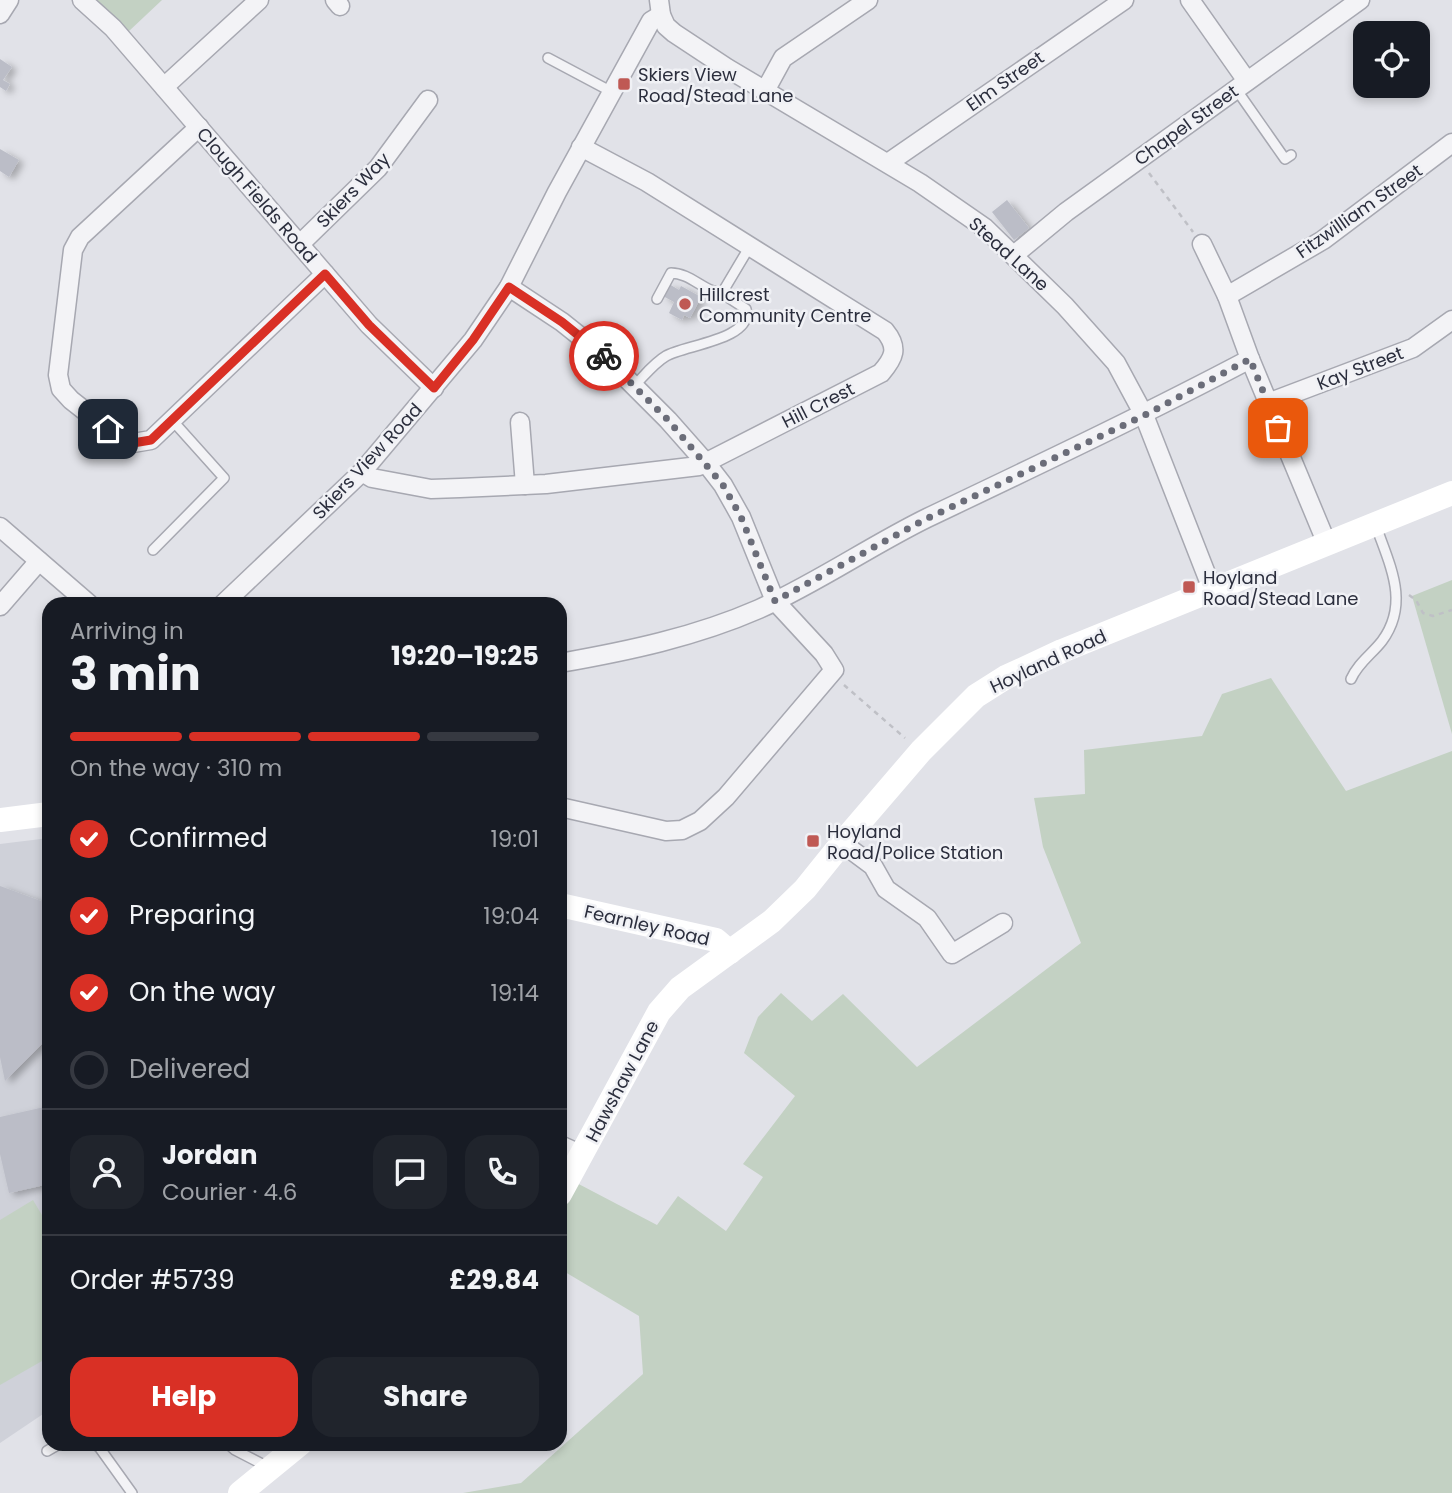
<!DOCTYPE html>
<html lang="en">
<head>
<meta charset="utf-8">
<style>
  :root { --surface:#171b24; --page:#20242c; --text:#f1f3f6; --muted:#9ea1a6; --line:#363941; --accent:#d93025 }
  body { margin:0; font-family:Poppins,sans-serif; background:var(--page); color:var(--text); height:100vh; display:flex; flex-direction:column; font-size:26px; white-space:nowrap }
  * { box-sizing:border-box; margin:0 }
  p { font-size:23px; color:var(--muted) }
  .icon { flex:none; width:38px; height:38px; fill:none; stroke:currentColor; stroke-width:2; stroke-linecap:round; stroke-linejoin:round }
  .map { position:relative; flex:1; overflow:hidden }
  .panel { position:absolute; left:42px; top:597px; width:525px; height:854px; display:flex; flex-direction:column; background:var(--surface); border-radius:21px; box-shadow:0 4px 10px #0003 }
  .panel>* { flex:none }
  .controls { position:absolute; left:1353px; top:21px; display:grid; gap:14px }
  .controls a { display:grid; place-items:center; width:77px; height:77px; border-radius:14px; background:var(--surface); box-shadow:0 4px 10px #0003; font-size:35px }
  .pin { position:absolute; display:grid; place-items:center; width:60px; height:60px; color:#fff; margin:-30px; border-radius:14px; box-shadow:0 4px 10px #0006 }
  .courier { position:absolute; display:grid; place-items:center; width:70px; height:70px; margin:-35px; border:5px solid #d93025; border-radius:50%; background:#fff; color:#222; box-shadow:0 2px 9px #0007 }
  .overview em { font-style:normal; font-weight:700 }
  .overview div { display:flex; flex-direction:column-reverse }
  .overview { display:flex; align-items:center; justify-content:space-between; height:119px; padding:0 28px }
  h1 { font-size:46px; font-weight:700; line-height:52px }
  .bar { display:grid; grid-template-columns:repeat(4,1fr); gap:10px 7px; align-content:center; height:84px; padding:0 28px }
  .bar i { height:9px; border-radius:5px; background:var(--line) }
  .bar .on { background:var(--accent) }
  .bar p { grid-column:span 4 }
  .line { display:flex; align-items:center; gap:18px; padding:0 28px; border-top:2px solid var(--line) }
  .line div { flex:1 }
  .round { display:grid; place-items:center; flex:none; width:74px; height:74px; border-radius:21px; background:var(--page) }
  ol { padding:0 28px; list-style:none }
  li { display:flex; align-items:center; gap:21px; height:77px }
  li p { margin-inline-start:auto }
  li .icon { padding:7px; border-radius:50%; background:var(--accent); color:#fff; stroke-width:4 }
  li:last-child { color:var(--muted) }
  li i { width:38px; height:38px; border:4px solid var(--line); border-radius:50% }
  .cta { display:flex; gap:14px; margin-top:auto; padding:14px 28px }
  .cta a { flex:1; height:80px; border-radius:21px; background:var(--accent); color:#fff; font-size:28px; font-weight:700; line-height:80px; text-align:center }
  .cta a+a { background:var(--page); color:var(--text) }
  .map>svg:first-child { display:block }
  .built { fill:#cfd1d9 }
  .green { fill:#c3d1c3 }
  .building { fill:#bbbdc7; filter:url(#shadow) }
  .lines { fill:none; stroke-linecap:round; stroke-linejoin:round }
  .service-casing { stroke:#a7a8b1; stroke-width:12 }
  .minor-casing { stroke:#a7a8b1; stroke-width:21 }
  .path { stroke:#bfc0c6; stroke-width:2.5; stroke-dasharray:5 5; stroke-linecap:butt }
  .service { stroke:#f3f3f6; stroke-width:9 }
  .minor { stroke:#f3f3f6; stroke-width:18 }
  .secondary { stroke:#fff; stroke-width:24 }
  .done { stroke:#6b6d79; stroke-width:7; stroke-dasharray:0 12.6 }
  .route { stroke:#d93025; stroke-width:9 }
  .poi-dot { fill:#bf5954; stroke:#f0f1f5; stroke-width:2.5 }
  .labels { text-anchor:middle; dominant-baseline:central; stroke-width:5; stroke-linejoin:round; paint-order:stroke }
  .poi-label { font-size:18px; fill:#2b2e3d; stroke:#f0f1f5; text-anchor:start }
  .street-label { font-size:18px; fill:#2b2e3d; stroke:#f0f1f5 }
</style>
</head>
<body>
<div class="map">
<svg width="1452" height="1493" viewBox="0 0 1452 1493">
  <defs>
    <filter id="shadow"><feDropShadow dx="5" dy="3" stdDeviation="3.5" flood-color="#0004"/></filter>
  </defs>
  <rect width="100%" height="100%" fill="#e1e2e8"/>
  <path class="built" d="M 49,838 L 49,1410 L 0,1443 L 0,844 Z"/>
  <g class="green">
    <path d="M 97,0 L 162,0 L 128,32 Z"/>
    <path d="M 1452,580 L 1452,734 L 1412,596 Z"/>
    <path d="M 1271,678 L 1346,791 L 1452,751 L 1452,1493 L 463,1493 L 521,1483 L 643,1374 L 639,1316 L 560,1269 L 560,1200 L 571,1180 L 657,1225 L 678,1196 L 726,1231 L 763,1177 L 743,1164 L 795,1096 L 744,1053 L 758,1017 L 781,993 L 812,1021 L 843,994 L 917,1067 L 1081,943 L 1043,847 L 1034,798 L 1085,794 L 1084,750 L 1202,736 L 1222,694 Z"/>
    <path d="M 33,1200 L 49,1227 L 49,1357 L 0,1385 L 0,1220 Z"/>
  </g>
  <g class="building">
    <path d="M 0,59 L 12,67 L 3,80 L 10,84 L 6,91 L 0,87 Z"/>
    <path d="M 0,149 L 19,160 L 9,177 L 0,171 Z"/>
    <path d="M 1007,200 L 1029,228 L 1014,240 L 992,212 Z"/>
    <path d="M 669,284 L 679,290 L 681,286 L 701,297 L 690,318 L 684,315 L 682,320 L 669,313 L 674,302 L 663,296 Z"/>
    <path d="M 0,886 L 49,904 L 49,1049 L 46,1040 L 5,1081 L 0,1057 Z"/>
    <path d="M 49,1106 L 49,1184 L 9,1193 L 0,1154 L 0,1117 Z"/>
  </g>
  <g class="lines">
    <g class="service-casing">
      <g id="service">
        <path d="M 548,58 L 612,92"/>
        <path d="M 1236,89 L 1285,159 L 1291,155"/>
        <path d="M 657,299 L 671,273 C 692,273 705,294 726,293"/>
        <path d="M 634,386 C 644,376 654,363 666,356 C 684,345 753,340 746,309 L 729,298 L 725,288 L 750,246"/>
        <path d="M 153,550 L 224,478 L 172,420"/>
        <path d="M 1351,679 C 1358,663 1372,654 1382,641 C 1410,603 1390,566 1376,526"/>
        <path d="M 94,1444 L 99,1447 L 132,1493"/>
        <path d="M 228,1444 L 235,1450 L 268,1467"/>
        <path d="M 47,1451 L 59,1444"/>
      </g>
    </g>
    <g class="minor-casing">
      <g id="minor">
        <path d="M 82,0 L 113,28 L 369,325 L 434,388"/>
        <path d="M 335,0 L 340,6"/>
        <path d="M 659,0 L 661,15 L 666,26 L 674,33 L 727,68 L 920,183 L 985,228 L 1065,306 L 1116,363 L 1144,415 L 1212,589"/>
        <path d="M 1190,0 L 1247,81"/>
        <path d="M 0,14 L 9,0"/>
        <path d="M 164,87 L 259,0"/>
        <path d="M 765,91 L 783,58 L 868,0"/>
        <path d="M 199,127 L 80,237 L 73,250 L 58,375 L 61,389 L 71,400 L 127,444 L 151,440 L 325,274"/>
        <path d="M 888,163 L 1124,0"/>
        <path d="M 300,244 L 378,168 L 428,100"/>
        <path d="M 1202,244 L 1227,296 L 1250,359 L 1327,544"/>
        <path d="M 1014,255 L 1066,212 L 1360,0"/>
        <path d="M 509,287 L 562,322 L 602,354 L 668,420 L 706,463 L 723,485 L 741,517 L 775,601 L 824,654 L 834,670 L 726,797 L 700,821 L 682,830 L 666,831 L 560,807"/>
        <path d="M 1227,296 L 1323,240 L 1452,143"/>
        <path d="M 1268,403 L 1413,348 L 1452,320"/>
        <path d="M 520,422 L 525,485"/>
        <path d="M 362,472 L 372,478 L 431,489 L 460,488 L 546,484 L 699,466 L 881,373 C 894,358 899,348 885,331 L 647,182 L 581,147"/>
        <path d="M 0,527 L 89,604"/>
        <path d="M 223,604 L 362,472 L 473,340 L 509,287 L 557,192 L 651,21 L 661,15"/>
        <path d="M 0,606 L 39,561"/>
        <path d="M 560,663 C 628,651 695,637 759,609 C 817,583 870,546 927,518 C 1036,466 1144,415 1250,359"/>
        <path d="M 842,843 L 873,866 L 886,889 L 927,918 L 952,954 L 1003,923"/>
        <path d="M 560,1145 L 582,1155"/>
      </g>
    </g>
    <g class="path">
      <path d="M 1149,173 L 1193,232"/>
      <path d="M 1409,595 L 1416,600 L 1423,613 L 1433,616 L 1452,610"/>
      <path d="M 844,685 L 905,738"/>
    </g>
    <use href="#service" class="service"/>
    <use href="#minor" class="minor"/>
    <g class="secondary">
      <path d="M 0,820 L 49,814"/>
      <path d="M 560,905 L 716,940 L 730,952"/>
      <path d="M 560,1194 L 659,1012 L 680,988 L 772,921 L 805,889 L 842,843 L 921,751 L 976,696 L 1006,677 L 1062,651 L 1452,493"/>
      <path d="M 240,1493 L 300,1444"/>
    </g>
  </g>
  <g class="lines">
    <path class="done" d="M 604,356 L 668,420 L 723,485 L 741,517 L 775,601 L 924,520 L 1145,415 L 1250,359 L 1278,428"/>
    <path class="route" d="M 108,429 L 127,444 L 151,440 L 325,274 L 369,325 L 434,388 L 473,340 L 509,287 L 562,322 L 604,356"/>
  </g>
  <g class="poi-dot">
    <rect x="617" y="77" width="14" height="14" rx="3.5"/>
    <circle cx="685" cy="304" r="7"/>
    <rect x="1182" y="580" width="14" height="14" rx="3.5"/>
    <rect x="806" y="834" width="14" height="14" rx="3.5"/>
  </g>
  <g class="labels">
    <g class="poi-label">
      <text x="638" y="74">Skiers View<tspan x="638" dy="21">Road/Stead Lane</tspan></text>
      <text x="699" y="294">Hillcrest<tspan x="699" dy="21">Community Centre</tspan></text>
      <text x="1203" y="577">Hoyland<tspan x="1203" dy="21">Road/Stead Lane</tspan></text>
      <text x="827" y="831">Hoyland<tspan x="827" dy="21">Road/Police Station</tspan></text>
    </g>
    <g class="street-label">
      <text transform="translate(1005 81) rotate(-35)">Elm Street</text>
      <text transform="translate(1186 125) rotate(-36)">Chapel Street</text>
      <text transform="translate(353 190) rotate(-46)">Skiers Way</text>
      <text transform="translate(257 195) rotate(49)">Clough Fields Road</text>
      <text transform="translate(1359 211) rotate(-35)">Fitzwilliam Street</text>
      <text transform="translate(1009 254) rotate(42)">Stead Lane</text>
      <text transform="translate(1360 368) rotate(-21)">Kay Street</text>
      <text transform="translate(818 405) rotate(-27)">Hill Crest</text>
      <text transform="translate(367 461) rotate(-47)">Skiers View Road</text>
      <text transform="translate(1048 661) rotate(-25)">Hoyland Road</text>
      <text transform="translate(647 925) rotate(13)">Fearnley Road</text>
      <text transform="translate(622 1081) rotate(-62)">Hawshaw Lane</text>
    </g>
  </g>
</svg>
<div class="controls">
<a><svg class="icon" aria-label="locate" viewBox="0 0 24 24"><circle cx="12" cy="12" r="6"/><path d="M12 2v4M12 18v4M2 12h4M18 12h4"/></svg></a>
</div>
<div class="pin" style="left:1278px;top:428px;background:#ea580c"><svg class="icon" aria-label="bag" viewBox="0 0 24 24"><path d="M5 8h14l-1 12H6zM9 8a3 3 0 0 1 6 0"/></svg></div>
<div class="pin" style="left:108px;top:429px;background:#1f2937"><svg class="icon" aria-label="home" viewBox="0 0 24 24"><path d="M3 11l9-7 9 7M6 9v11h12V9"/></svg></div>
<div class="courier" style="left:604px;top:356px"><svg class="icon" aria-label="bike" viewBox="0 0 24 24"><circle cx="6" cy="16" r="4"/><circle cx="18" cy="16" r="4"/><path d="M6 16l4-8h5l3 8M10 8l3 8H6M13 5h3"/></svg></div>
<section class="panel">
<div class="overview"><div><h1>3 min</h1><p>Arriving in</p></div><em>19:20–19:25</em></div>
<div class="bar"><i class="on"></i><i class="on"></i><i class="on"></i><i></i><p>On the way · 310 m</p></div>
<ol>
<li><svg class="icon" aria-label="check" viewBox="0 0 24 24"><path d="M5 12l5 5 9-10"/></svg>Confirmed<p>19:01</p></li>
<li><svg class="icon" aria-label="check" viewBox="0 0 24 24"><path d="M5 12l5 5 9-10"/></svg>Preparing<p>19:04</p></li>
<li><svg class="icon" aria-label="check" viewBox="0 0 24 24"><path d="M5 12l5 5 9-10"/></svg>On the way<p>19:14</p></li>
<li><i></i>Delivered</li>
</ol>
<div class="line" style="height:126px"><a class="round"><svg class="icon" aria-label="person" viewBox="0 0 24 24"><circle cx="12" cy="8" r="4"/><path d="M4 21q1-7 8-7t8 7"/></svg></a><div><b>Jordan</b><p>Courier · 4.6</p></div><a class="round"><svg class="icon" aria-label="chat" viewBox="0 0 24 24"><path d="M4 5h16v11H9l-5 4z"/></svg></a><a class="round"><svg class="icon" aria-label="phone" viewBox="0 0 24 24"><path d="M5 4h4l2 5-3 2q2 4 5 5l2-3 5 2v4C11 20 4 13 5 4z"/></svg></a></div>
<div class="line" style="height:91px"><div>Order #5739</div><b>£29.84</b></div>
<div class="cta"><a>Help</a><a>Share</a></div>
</section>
</div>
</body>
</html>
